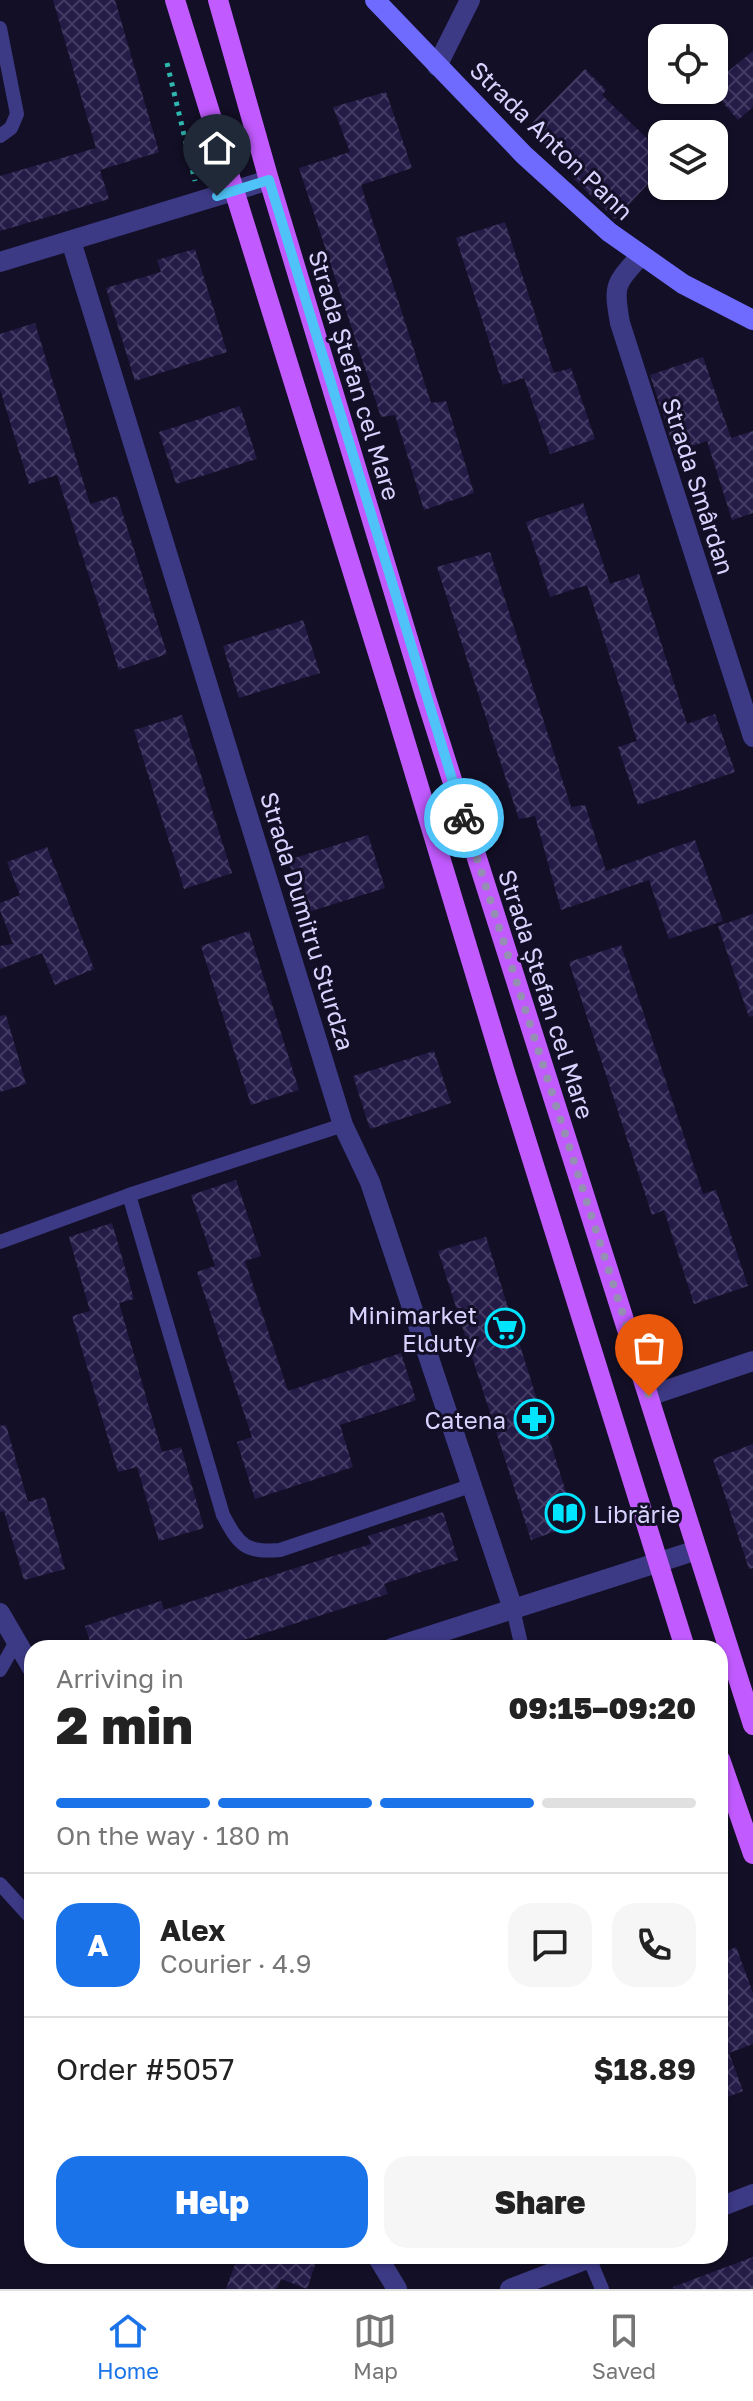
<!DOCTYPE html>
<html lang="en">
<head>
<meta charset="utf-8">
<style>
  :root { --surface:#fff; --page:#f6f6f6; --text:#222; --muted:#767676; --line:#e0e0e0; --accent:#1a73e8 }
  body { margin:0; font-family:"Golos Text",sans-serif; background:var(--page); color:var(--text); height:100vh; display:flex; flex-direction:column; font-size:30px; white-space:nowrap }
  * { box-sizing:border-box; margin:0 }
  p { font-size:26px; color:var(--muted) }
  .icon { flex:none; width:44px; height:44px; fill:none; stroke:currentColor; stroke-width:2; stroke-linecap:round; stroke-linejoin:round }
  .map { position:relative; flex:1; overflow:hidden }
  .side { position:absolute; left:24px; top:1640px; width:704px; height:624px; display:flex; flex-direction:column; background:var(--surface); border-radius:24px; box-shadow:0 2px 6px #0004 }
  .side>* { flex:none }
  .fabs { position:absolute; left:648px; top:24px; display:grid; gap:16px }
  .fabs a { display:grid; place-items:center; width:80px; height:80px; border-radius:16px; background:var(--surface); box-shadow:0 2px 6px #0004; font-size:40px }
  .pin { position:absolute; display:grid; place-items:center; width:68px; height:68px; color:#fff; margin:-82px -34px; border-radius:50% 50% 50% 0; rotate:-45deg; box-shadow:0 0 8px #0007 }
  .pin .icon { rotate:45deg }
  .courier { position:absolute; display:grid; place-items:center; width:80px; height:80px; margin:-40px; border:6px solid #4fc3f7; border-radius:50%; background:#fff; color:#222; box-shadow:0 2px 10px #0007 }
  .headline em { font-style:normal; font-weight:800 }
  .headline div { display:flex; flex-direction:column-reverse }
  .headline { display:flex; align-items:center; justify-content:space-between; height:136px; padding:0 32px }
  h1 { font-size:52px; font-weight:800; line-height:60px }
  .bar { display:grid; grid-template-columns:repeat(4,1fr); gap:12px 8px; align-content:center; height:96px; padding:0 32px }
  .bar i { height:10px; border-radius:6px; background:var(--line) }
  .bar .selected { background:var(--accent) }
  .bar p { grid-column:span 4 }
  .line { display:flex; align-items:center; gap:20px; padding:0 32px; border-top:2px solid var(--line) }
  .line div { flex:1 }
  .round { display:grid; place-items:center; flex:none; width:84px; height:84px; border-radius:24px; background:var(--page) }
  .action { display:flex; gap:16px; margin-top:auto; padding:16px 32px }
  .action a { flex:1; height:92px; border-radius:24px; background:var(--accent); color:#fff; font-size:32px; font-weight:800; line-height:92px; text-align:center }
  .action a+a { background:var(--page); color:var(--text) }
  .tabs { display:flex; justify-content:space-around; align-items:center; height:112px; border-top:2px solid var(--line); background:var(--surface); font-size:22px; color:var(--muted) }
  .tabs a { display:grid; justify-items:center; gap:4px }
  .tabs .selected { color:var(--accent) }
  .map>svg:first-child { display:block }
  .building { fill:url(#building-cross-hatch) }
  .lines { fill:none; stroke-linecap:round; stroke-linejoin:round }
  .path { stroke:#2fb8b0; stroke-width:5; stroke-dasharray:4 6; stroke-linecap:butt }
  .service { stroke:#3d3a85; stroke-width:14 }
  .minor { stroke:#3d3a85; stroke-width:20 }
  .tertiary { stroke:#3d3a85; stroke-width:20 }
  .secondary { stroke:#6f6bff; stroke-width:20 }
  .primary { stroke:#c25bff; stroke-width:20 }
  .done { stroke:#948fb3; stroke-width:8; stroke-dasharray:0 14.4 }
  .route { stroke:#4fc3f7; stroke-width:10 }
  .labels { text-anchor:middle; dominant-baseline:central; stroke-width:6; stroke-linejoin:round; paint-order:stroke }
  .street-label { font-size:24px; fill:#d9d4ff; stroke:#130f26 }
  .poi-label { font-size:24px; fill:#d9d4ff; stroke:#130f26; text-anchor:end }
</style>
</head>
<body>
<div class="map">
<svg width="753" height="2289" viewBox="0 0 753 2289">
  <defs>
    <pattern id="building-cross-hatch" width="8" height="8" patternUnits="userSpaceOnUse" patternTransform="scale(2)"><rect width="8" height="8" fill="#241b47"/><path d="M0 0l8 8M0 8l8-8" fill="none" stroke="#433b63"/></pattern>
  </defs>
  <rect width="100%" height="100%" fill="#130f26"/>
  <g class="building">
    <path d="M 53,0 L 115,0 L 159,152 L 100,170 L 109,199 L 0,231 L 0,176 L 96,148 Z"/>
    <path d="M 753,51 L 753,107 L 738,120 L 712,90 L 714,90 L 714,83 Z"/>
    <path d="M 585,69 L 606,90 L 602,95 L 662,153 L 662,169 L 615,219 L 574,179 L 577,176 L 528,127 Z"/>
    <path d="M 386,92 L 412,168 L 361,185 L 431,403 L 446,401 L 474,493 L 424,510 L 395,415 L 381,417 L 299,168 L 350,152 L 333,107 Z"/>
    <path d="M 505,222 L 554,373 L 571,368 L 595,439 L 550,454 L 524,378 L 503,385 L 456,238 Z"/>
    <path d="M 195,249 L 227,352 L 135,381 L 106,288 L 161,272 L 157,260 Z"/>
    <path d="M 35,323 L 90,504 L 117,496 L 167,654 L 119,670 L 57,475 L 29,484 L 0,389 L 0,334 Z"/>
    <path d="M 703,357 L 731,438 L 753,431 L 753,513 L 732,520 L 707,441 L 675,452 L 650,375 Z"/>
    <path d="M 240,406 L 257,459 L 176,484 L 159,432 Z"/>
    <path d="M 583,503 L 610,584 L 639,574 L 687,724 L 715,714 L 735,772 L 638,805 L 618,747 L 637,741 L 587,585 L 550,597 L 526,522 Z"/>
    <path d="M 490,552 L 571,807 L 585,805 L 606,871 L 695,840 L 723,921 L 669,939 L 649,880 L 561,910 L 535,816 L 519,819 L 437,567 Z"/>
    <path d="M 303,620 L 320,673 L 239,698 L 223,646 Z"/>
    <path d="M 182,715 L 232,873 L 184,889 L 134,730 Z"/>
    <path d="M 368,835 L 385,888 L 305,913 L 288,860 Z"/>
    <path d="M 47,847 L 94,969 L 55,985 L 42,953 L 0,969 L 0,946 L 13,944 L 0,910 L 0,903 L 20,895 L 7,862 Z"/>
    <path d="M 753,914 L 753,1016 L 749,1017 L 718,926 Z"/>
    <path d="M 249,931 L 299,1090 L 251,1105 L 201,946 Z"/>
    <path d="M 621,945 L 703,1194 L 716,1190 L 748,1286 L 694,1304 L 664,1210 L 652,1215 L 569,962 Z"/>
    <path d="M 6,1015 L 26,1084 L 0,1092 L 0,1016 Z"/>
    <path d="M 434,1051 L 451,1103 L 370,1129 L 353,1076 Z"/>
    <path d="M 236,1180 L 261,1256 L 245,1261 L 288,1391 L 401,1353 L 416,1400 L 340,1425 L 353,1467 L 255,1499 L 237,1442 L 252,1437 L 197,1272 L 215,1266 L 191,1195 Z"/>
    <path d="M 112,1223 L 134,1299 L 119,1303 L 162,1452 L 181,1447 L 204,1528 L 159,1541 L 137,1467 L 118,1472 L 72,1316 L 90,1311 L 69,1237 Z"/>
    <path d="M 486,1237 L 576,1524 L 531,1540 L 438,1251 Z"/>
    <path d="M 6,1425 L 28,1502 L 45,1497 L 65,1569 L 24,1580 L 4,1511 L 0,1512 L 0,1426 Z"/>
    <path d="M 753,1444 L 753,1568 L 749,1569 L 713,1459 Z"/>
    <path d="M 443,1512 L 458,1560 L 384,1584 L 388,1594 L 218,1648 L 92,1648 L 85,1626 L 161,1601 L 164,1610 L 371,1544 L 368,1536 Z"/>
    <path d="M 736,1947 L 753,1993 L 753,2044 L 729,2053 L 743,2091 L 720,2100 L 720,1954 Z"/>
    <path d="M 238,2256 L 318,2256 L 307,2289 L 281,2279 L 277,2289 L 226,2289 Z"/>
    <path d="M 753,2257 L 753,2289 L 674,2289 L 673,2287 Z"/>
  </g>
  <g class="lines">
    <path class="path" d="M 167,63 L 195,181"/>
    <g class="service">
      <path d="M 0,28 L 17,114 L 11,128 L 0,136"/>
      <path d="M 129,1195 L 223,1515 C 239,1545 245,1553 280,1550 L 473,1485"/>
      <path d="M 0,1242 L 129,1195 L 343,1125"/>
      <path d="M 513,1609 L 522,1648"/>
      <path d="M 0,1670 L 16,1642"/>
      <path d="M 0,1884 L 32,1919"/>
      <path d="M 589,2258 L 602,2289"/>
    </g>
    <g class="minor">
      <path d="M 437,66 L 470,0"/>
      <path d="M 71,241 L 343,1125 L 370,1182 L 513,1609"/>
      <path d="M 640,256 C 615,285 613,284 620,323 L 753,737"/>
      <path d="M 0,262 L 269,180"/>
      <path d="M 649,1396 L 753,1361"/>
      <path d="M 0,1613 L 32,1668"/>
      <path d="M 392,1648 L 697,1550"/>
      <path d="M 377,2256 L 397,2289"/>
    </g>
    <g class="tertiary">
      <path d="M 720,2207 L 753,2194"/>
      <path d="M 510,2289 L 595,2256"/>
    </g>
    <path class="secondary" d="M 375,0 L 524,155 L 609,232 L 683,284 L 753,320"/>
    <g class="primary">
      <path d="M 175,0 L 395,708 L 507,1079 L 685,1648"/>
      <path d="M 218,0 L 269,180 L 425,695 L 753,1725"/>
      <path d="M 720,1759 L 753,1854"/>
    </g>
  </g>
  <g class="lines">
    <path class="done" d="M 464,818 L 649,1396"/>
    <path class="route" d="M 217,196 L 269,180 L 464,818"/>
  </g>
  <defs>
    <g id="supermarket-ring" transform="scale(2)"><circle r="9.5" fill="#130f26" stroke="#00e5ff" stroke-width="1.5"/><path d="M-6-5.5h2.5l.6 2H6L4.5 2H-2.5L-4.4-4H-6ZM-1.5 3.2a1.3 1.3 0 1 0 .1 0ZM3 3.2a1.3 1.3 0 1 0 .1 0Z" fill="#00e5ff"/></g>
    <g id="pharmacy-ring" transform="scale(2)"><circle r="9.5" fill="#130f26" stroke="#00e5ff" stroke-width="1.5"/><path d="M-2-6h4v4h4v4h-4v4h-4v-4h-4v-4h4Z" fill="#00e5ff"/></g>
    <g id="library-ring" transform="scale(2)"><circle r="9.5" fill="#130f26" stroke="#00e5ff" stroke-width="1.5"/><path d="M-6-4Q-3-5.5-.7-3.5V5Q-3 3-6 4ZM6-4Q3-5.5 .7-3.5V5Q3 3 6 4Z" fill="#00e5ff"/></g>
  </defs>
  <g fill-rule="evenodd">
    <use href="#supermarket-ring" x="505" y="1328"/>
    <use href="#pharmacy-ring" x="534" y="1419"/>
    <use href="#library-ring" x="565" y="1513"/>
  </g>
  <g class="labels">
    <g class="street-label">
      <text transform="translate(552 140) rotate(44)">Strada Anton Pann</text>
      <text transform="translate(355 375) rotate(73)">Strada Ștefan cel Mare</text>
      <text transform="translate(699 486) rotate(72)">Strada Smârdan</text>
      <text transform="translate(308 921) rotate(73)">Strada Dumitru Sturdza</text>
      <text transform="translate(547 994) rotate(72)">Strada Ștefan cel Mare</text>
    </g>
    <g class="poi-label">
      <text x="477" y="1314">Minimarket<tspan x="477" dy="28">Elduty</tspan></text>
      <text x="506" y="1419">Catena</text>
      <text x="593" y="1513" text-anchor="start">Librărie</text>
    </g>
  </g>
</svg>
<div class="fabs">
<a><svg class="icon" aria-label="locate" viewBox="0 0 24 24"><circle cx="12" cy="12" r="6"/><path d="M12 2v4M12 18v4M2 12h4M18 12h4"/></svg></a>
<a><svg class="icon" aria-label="layers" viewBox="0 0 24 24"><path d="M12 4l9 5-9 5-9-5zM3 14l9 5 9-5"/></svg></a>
</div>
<div class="pin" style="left:649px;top:1396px;background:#ea580c"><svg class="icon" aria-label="bag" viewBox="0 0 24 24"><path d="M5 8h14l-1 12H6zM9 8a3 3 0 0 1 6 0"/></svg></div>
<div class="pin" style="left:217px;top:196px;background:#1f2937"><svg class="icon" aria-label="home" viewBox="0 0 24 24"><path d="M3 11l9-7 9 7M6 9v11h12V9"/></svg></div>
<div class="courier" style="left:464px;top:818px"><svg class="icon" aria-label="bike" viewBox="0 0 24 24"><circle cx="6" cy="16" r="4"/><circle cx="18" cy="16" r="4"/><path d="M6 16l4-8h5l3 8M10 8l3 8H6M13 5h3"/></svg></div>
<section class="side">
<div class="headline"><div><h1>2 min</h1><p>Arriving in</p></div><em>09:15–09:20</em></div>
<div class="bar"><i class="selected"></i><i class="selected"></i><i class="selected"></i><i></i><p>On the way · 180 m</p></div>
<div class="line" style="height:144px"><b class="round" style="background:var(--accent);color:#fff">A</b><div><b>Alex</b><p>Courier · 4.9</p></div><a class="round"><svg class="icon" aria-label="chat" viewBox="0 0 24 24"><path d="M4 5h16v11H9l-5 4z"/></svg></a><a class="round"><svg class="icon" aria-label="phone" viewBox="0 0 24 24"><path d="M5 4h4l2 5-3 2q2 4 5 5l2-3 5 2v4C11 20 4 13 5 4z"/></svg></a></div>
<div class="line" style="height:104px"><div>Order #5057</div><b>$18.89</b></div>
<div class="action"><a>Help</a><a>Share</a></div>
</section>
</div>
<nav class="tabs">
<a class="selected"><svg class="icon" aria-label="home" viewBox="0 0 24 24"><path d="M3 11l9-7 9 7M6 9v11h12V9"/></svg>Home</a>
<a><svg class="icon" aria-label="map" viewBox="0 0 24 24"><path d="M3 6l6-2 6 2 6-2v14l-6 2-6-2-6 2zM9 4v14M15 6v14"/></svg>Map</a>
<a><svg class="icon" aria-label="saved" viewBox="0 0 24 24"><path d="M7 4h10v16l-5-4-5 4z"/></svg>Saved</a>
</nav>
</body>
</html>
